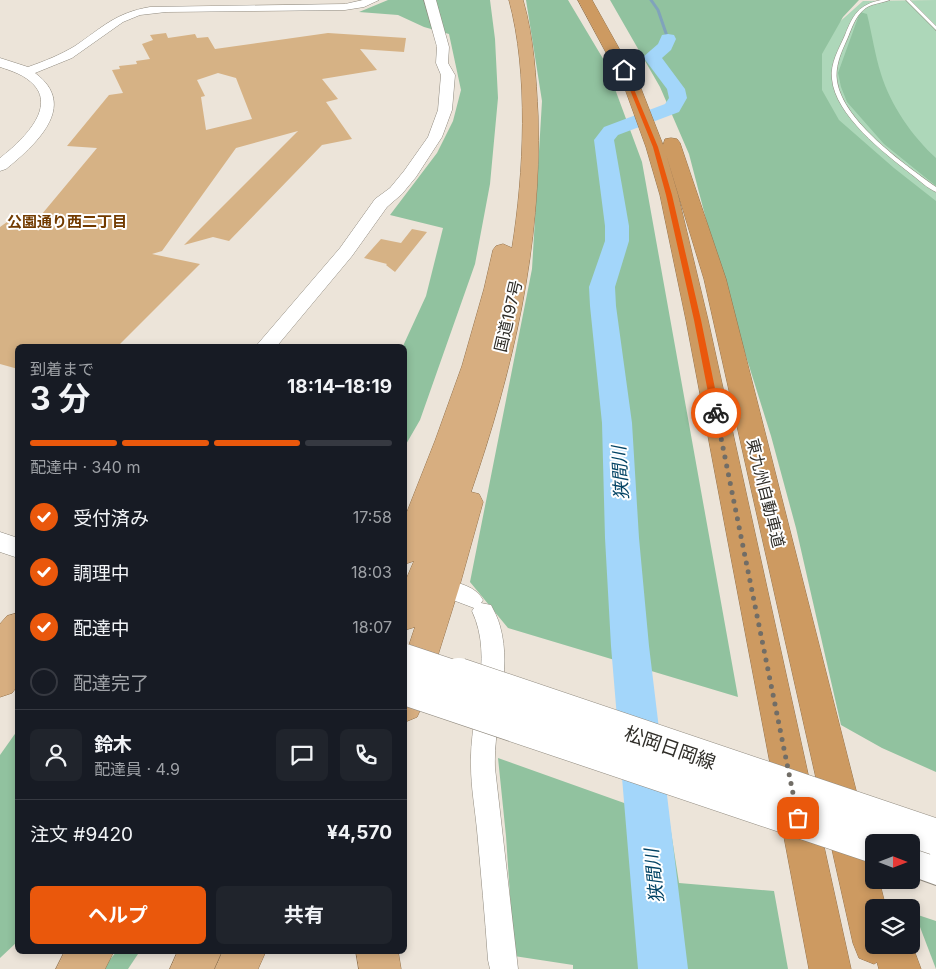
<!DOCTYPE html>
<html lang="ja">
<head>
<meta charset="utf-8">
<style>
  :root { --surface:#171b24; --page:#20242c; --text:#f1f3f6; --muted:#9ea1a6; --line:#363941; --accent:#ea580c }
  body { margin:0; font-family:Inter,"Noto Sans JP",sans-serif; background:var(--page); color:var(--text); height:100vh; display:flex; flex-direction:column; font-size:19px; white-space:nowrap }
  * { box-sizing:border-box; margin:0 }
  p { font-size:16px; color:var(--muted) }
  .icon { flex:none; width:28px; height:28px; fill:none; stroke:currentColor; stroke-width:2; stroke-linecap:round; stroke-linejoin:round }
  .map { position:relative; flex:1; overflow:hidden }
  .side { position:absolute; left:15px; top:344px; width:392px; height:610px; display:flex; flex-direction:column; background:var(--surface); border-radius:8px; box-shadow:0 2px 8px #0003 }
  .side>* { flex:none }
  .needle { width:32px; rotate:90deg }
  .tools { position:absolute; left:865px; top:834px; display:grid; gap:10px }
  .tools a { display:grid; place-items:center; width:55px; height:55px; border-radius:8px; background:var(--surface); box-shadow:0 2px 8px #0003; font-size:25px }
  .pin { position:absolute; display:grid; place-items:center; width:42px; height:42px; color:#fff; margin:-21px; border-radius:10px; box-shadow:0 2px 8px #0006 }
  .courier { position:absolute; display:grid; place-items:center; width:50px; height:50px; margin:-25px; border:4px solid #ea580c; border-radius:50%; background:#fff; color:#222; box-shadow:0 1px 6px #0007 }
  .headline em { font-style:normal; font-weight:700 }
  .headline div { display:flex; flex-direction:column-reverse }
  .headline { display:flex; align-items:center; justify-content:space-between; height:85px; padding:0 15px }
  h1 { font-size:32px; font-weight:700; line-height:38px }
  .bar { display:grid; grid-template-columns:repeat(4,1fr); gap:8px 5px; align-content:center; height:60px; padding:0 15px }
  .bar i { height:6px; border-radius:4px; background:var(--line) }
  .bar .on { background:var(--accent) }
  .bar p { grid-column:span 4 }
  .line { display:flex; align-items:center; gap:12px; padding:0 15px; border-top:1px solid var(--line) }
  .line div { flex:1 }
  .round { display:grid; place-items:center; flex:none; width:52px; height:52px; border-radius:8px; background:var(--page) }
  ol { padding:0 15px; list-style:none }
  li { display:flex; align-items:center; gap:15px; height:55px }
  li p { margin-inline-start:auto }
  li .icon { padding:5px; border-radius:50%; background:var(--accent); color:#fff; stroke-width:4 }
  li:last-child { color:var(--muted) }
  li i { width:28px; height:28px; border:2px solid var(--line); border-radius:50% }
  .button { display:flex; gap:10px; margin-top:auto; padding:10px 15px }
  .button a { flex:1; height:58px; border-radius:8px; background:var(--accent); color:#fff; font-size:20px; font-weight:700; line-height:58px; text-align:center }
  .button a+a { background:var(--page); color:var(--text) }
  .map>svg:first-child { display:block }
  .green { fill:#add7b9 }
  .forest { fill:#91c29f }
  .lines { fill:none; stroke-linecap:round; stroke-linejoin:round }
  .stream { stroke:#80a3bb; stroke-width:3 }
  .river { fill:#a3d6fa; fill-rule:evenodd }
  .building { fill:#d6b285; fill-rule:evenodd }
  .service-casing { stroke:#908a7f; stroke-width:1 }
  .minor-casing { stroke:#908a7f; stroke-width:1 }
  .tertiary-casing { stroke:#908a7f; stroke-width:1 }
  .secondary-casing { stroke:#908a7f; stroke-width:2 }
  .trunk-casing { stroke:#96744d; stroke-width:1 }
  .motorway-casing { stroke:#96744d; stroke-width:1 }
  .service { fill:#fff; fill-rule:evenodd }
  .minor { fill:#fff; fill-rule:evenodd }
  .tertiary { fill:#fff; fill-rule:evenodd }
  .secondary { fill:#fff; fill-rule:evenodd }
  .trunk { fill:#d7ae80; fill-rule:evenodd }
  .motorway { fill:#cd9a61; fill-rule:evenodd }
  .secondary-bridge-far1-casing { stroke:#908a7f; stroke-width:29; stroke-linecap:butt }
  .secondary-bridge-casing { stroke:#908a7f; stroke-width:37; stroke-linecap:butt }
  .secondary-bridge-far1 { stroke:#fff; stroke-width:28 }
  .secondary-bridge { stroke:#fff; stroke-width:36 }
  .route { fill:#ea580c }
  .done { stroke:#716d66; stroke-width:5; stroke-dasharray:0 9 }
  .labels { text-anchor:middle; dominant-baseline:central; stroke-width:4; stroke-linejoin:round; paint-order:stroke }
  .far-neighbourhood-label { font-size:15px; font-weight:bold; fill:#723b00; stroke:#fff }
  .street-label { font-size:16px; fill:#2f2d28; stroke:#fff }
  .water-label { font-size:18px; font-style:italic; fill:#024364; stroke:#fff }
  .near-street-label { font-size:19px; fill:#2f2d28; stroke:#fff }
</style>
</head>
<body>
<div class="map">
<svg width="936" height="969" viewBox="0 0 936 969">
  <rect width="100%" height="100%" fill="#ece4d9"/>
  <path class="green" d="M 936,0 L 936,205 L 845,139 L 815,84 L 826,34 L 863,1 Z"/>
  <g class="forest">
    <path d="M 388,0 L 490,0 L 495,39 L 498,98 L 490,184 L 475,264 L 420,420 L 405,446 L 405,346 L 403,346 L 426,296 L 443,228 L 390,215 L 437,153 L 453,121 L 461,90 L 449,34 L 424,27 L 398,15 L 359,12 Z"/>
    <path d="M 526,0 L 568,0 L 605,62 L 642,162 L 738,697 L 508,628 L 470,582 L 532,269 L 542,101 Z"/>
    <path d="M 610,0 L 859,0 L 843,17 L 822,54 L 822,90 L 839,120 L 894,168 L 936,201 L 936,772 L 882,748 L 841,725 L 796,528 L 771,436 L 720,273 L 689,154 L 660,87 Z"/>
    <path d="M 860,12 L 867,14 C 872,34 875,55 881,74 C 891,106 912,136 936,158 L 936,186 L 884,144 L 847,102 L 841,87 L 838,73 Z"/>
    <path d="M 17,731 L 17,942 L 0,958 L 0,755 Z"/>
    <path d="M 498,758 L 669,819 L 679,883 L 774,891 L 788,969 L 573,969 L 573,965 L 514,956 L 506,836 Z"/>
    <path d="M 915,914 L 936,921 L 936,969 Z"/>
    <path d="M 117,951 L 140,951 L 128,969 L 102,969 Z"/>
  </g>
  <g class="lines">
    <path class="stream" d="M 651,0 L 658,10 L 668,39"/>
    <path class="river" d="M 668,34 L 674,35 L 676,39 L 671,50 L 662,58 L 685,89 L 687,98 L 679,112 L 618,135 L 614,140 L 629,226 L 629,241 L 615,287 L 616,306 L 632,423 L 639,538 L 649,646 L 688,969 L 638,969 L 611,646 L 605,538 L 602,423 L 590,306 L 589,287 L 605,241 L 605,226 L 594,140 L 604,127 L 665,104 L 669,98 L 667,89 L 643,57 L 658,44 L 662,35 Z"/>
  </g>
  <g class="building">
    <path d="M 166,33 L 168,38 L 195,34 L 197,38 L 208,37 L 215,49 L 328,33 L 406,38 L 404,52 L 360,49 L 377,70 L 322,79 L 338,99 L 326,102 L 352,139 L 322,145 L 229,241 L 213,237 L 184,245 L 298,131 L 236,148 L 162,251 L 152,254 L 200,264 L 118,346 L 18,346 L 18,369 L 0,364 L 0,227 L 7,222 L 32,226 L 97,148 L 67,146 L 109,95 L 123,93 L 112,70 L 120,69 L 119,66 L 137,64 L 136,61 L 150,59 L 142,44 L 153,40 L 150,35 ZM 218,73 L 236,78 L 252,119 L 206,130 L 201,97 L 205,96 L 197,80 Z"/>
    <path d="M 412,229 L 427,232 L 395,272 L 386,265 L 387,264 L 364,258 L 381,239 L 401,243 Z"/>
  </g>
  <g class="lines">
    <g class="service-casing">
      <g id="service">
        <path d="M 881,0 L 890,0 C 885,2 878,3 872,5 C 855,11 852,30 845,44 C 840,55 835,68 837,81 C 843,121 904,164 936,187 L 936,192 C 927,188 919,180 911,174 C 884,153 835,115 832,79 C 830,63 839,49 845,35 C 853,15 858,5 881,0 Z"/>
        <path d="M 906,0 L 910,0 L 936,26 L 936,30 Z"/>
      </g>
    </g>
    <g class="minor-casing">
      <path id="minor" d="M 444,579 C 458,583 476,586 483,600 L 481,603 L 491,605 C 494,611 498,618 500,626 C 513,672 493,721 495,768 L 518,969 L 490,969 L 488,960 C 485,917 481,874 477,830 C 475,809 471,787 471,766 C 469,714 495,660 472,611 L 474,608 L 437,594 L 434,588 L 437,582 Z"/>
    </g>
    <g class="tertiary-casing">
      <g id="tertiary">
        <path d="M 363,0 L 379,0 L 364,7 L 345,10 L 166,12 L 140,15 L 123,22 L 72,58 L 35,73 C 80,106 34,146 6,169 L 0,171 L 0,158 C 18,144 57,110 34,85 C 25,75 12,71 0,67 L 0,58 L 28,67 C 45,61 60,55 75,46 C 103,27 115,13 150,7 L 345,4 Z"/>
        <path d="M 424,0 L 436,0 L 449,47 L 448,63 L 455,75 L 452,110 L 442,137 L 416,177 L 402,194 L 387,207 L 352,256 L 277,346 L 256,346 L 340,248 L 375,199 L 390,188 L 404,171 L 428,137 L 438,110 L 441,75 L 436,63 L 437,47 Z"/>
        <path d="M 0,532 L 18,538 L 18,558 L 0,552 Z"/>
      </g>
    </g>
    <g class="secondary-casing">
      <path id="secondary" d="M 911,840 L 936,847 L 936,885 L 911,876 L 911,842 L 904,842 Z"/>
    </g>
    <g class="trunk-casing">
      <g id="trunk">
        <path d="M 509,0 L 523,0 C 534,38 536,77 538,116 C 542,246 513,370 471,492 L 479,494 L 483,502 L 459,588 L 422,706 L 417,717 L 405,722 L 405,657 L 415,627 L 405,630 L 405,582 L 414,561 L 405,564 L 405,517 L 435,441 L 462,366 L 484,289 L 493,250 L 496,246 L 503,244 L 512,248 C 524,174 529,73 509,0 Z"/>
        <path d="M 18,613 L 18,685 L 12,693 L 0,697 L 0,624 L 7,616 Z"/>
        <path d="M 65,951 L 114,951 L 105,969 L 56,969 Z"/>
        <path d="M 178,951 L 222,951 L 214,969 L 170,969 Z"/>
        <path d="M 223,951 L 266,951 L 258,969 L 215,969 Z"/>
        <path d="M 356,951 L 398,951 L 401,969 L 359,969 Z"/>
      </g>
    </g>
    <g class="motorway-casing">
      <path id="motorway" d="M 578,0 L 592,0 L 640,86 L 663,145 L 665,139 L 671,138 L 677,139 L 680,143 L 726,279 L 874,861 L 874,880 L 879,880 L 886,908 L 874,908 L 874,945 L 911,945 L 911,942 L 921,969 L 879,969 L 877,962 L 874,964 L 859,958 L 853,943 L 704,279 L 666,154 L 678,195 L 708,320 L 851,969 L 809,969 L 686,320 L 660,195 L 646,147 L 624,86 Z"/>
    </g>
    <use href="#service" class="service"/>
    <use href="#minor" class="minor"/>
    <use href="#tertiary" class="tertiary"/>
    <use href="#secondary" class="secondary"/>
    <use href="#trunk" class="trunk"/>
    <use href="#motorway" class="motorway"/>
    <g class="secondary-bridge-far1-casing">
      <path id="secondary-bridge-far1" d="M 405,658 L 462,677"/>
    </g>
    <g class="secondary-bridge-casing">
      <g id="secondary-bridge">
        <path d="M 459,676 L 936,837"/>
        <path d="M 405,687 L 874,845"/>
      </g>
    </g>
    <use href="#secondary-bridge-far1" class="secondary-bridge-far1"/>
    <use href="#secondary-bridge" class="secondary-bridge"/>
  </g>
  <path class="route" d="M 624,69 L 626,70 L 658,147 L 672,195 L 701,320 L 720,413 L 716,415 L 712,413 L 694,320 L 666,195 L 653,147 L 622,70 Z"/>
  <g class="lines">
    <path class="done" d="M 716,413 L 798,818"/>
  </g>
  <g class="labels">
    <g class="far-neighbourhood-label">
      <text x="67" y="221">公園通り西二丁目</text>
    </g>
    <g class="street-label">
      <text transform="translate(508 316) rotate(-77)">国道197号</text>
      <text transform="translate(766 493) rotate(76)">東九州自動車道</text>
    </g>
    <g class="water-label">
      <text transform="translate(620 473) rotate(-93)">狭間川</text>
      <text transform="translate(654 876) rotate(-96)">狭間川</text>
    </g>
    <g class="near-street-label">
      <text transform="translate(670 748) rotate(19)">松岡日岡線</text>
    </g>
  </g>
</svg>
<div class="tools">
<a><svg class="needle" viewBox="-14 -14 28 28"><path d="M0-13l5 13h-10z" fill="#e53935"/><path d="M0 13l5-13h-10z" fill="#9ea1a6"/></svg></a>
<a><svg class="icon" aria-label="layers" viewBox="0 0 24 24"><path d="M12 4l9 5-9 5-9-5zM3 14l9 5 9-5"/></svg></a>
</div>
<div class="pin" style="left:798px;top:818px;background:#ea580c"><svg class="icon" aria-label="bag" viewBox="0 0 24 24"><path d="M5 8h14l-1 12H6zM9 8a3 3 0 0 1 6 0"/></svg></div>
<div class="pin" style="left:624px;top:70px;background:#1f2937"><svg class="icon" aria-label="home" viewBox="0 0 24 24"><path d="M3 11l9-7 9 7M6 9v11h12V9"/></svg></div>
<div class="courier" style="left:716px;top:413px"><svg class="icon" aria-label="bike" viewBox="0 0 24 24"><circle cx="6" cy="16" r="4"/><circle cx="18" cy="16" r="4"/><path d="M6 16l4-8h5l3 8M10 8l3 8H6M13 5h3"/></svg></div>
<section class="side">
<div class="headline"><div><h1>3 分</h1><p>到着まで</p></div><em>18:14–18:19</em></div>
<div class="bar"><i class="on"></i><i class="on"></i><i class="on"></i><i></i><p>配達中 · 340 m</p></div>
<ol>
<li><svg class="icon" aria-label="check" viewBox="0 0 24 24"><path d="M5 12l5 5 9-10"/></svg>受付済み<p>17:58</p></li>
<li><svg class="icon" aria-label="check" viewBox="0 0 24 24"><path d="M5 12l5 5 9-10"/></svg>調理中<p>18:03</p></li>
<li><svg class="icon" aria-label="check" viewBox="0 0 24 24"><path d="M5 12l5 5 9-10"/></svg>配達中<p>18:07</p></li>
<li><i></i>配達完了</li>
</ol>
<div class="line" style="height:90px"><a class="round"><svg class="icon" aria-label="person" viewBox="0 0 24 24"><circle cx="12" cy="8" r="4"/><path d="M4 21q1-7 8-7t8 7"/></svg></a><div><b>鈴木</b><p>配達員 · 4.9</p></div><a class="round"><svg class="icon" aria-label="chat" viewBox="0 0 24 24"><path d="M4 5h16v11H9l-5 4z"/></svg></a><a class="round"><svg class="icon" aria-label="phone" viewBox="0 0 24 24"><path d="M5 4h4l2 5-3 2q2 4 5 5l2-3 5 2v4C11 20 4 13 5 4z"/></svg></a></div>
<div class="line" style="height:65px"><div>注文 #9420</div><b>¥4,570</b></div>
<div class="button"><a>ヘルプ</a><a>共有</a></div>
</section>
</div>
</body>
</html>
